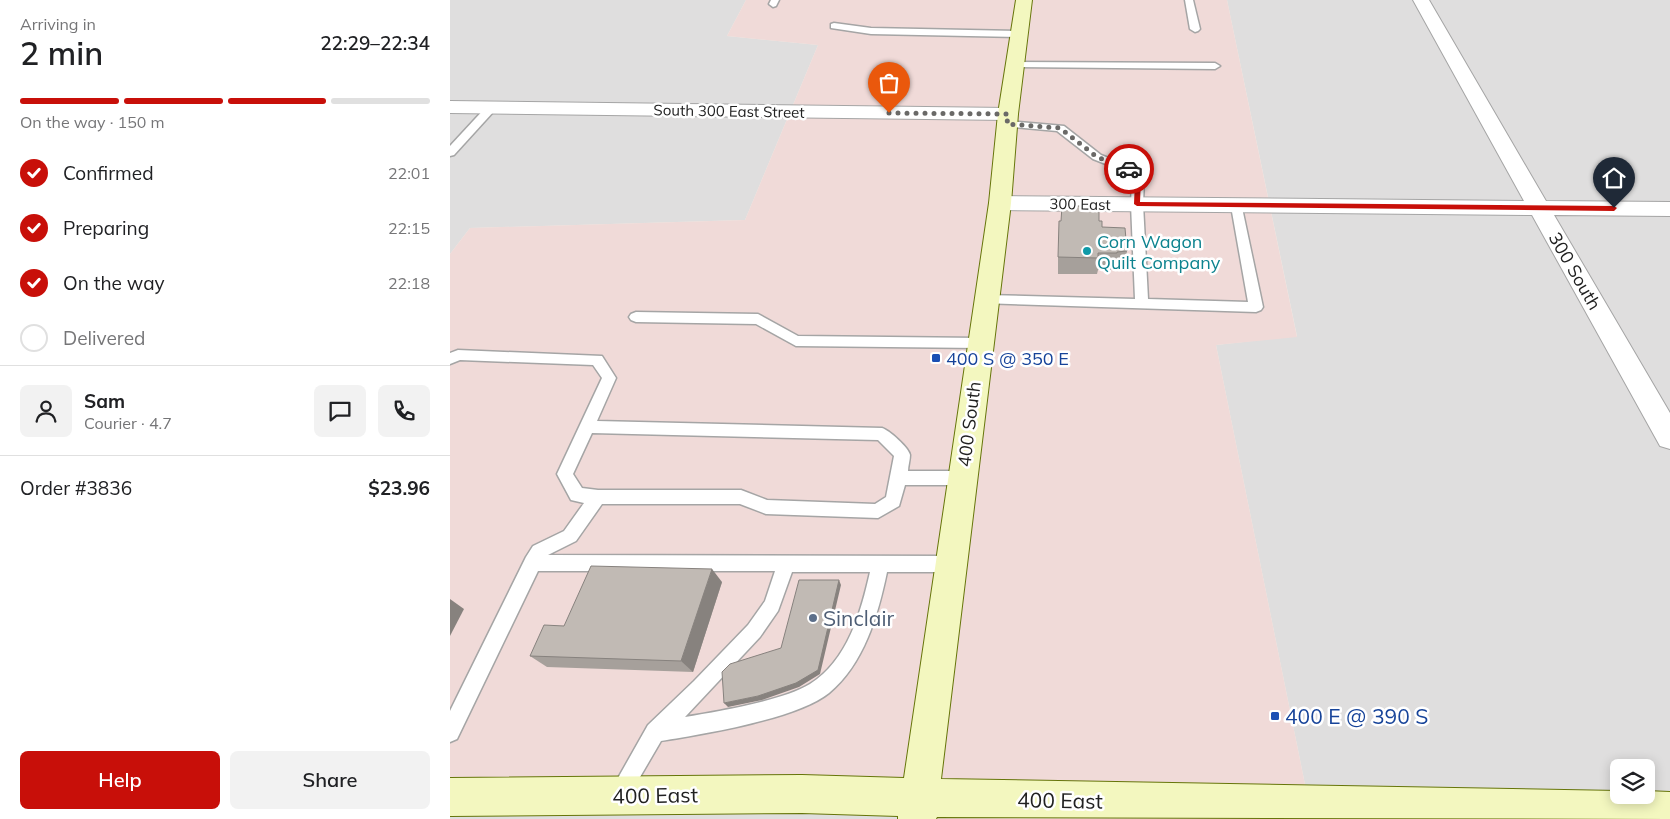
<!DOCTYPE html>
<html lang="en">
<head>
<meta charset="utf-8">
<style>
  :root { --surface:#fff; --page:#f2f2f2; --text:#202124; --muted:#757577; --line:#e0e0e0; --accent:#c80f09 }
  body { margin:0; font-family:Mulish,sans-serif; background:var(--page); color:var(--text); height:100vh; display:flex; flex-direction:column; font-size:19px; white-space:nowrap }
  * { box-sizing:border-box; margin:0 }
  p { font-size:16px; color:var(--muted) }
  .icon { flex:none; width:28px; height:28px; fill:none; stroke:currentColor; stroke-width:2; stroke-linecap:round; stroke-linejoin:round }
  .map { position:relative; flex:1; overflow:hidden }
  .sheet { display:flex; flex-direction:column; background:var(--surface); width:450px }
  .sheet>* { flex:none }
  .controls { position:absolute; left:1160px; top:759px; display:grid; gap:10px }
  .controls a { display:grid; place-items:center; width:45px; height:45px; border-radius:8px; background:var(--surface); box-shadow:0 2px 12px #0003; font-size:25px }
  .pin { position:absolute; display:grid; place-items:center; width:42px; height:42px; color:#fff; margin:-51px -21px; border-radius:50% 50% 50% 0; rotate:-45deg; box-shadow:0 0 5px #0007 }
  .pin .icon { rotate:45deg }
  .courier { position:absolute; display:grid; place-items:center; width:50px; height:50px; margin:-25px; border:4px solid #c80f09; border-radius:50%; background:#fff; color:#222; box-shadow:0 1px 6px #0007 }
  .overview em { font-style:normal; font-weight:600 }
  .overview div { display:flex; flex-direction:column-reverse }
  .overview { display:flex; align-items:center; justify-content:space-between; height:85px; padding:0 20px }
  h1 { font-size:32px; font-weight:600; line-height:38px }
  .bar { display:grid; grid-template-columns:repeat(4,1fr); gap:8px 5px; align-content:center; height:60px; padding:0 20px }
  .bar i { height:6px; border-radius:4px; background:var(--line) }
  .bar .active { background:var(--accent) }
  .bar p { grid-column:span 4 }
  .line { display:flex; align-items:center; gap:12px; padding:0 20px; border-top:1px solid var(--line) }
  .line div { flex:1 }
  .round { display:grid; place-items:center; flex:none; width:52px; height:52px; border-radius:8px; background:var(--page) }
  ol { padding:0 20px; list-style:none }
  li { display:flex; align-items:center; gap:15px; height:55px }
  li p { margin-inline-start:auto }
  li .icon { padding:5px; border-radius:50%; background:var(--accent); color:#fff; stroke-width:4 }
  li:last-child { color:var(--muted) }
  li i { width:28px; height:28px; border:2px solid var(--line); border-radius:50% }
  .button { display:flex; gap:10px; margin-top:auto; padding:10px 20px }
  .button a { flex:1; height:58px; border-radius:8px; background:var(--accent); color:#fff; font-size:20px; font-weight:600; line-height:58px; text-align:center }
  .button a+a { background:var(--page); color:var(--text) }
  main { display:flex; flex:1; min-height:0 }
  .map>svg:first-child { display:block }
  .residential { fill:#dfdede; fill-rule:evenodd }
  .commercial { fill:#f0dad8 }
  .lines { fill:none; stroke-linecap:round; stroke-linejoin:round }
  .lane-casing { stroke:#a5a5a5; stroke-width:3 }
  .street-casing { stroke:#a5a5a5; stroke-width:2 }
  .secondary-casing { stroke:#66750a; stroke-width:2 }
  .lane { fill:#fff; fill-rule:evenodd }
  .street { fill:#fff; fill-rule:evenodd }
  .secondary { fill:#f3f7bf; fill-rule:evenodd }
  .wall { fill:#a6a09b }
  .shaded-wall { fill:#87827e }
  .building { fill:#c1bab4; stroke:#87827e }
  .route { fill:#c80f09 }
  .done { stroke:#6a6967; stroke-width:5; stroke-dasharray:0 9 }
  .culture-dot { fill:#0f9aa8; stroke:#fff; stroke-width:2 }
  .transit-dot { fill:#1a4fb4; stroke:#fff; stroke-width:2 }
  .service-dot { fill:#5c6f8a; stroke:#fff; stroke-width:2 }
  .labels { text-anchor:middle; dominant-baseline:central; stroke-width:5; stroke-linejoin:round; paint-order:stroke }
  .far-street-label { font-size:15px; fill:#212121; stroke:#fff }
  .culture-label { font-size:18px; fill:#0d838f; stroke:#fff; text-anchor:start }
  .street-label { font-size:18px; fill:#212121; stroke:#fff }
  .transit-label { font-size:18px; fill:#164399; stroke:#fff; text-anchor:start }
  .near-service-label { font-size:21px; fill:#4e5e75; stroke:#fff; text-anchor:start }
  .near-transit-label { font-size:21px; fill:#164399; stroke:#fff; text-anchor:start }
  .near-street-label { font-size:21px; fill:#212121; stroke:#fff }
</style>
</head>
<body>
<main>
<section class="sheet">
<div class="overview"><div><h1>2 min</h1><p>Arriving in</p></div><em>22:29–22:34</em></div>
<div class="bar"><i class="active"></i><i class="active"></i><i class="active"></i><i></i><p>On the way · 150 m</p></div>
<ol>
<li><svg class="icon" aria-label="check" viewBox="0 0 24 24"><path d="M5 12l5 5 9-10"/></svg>Confirmed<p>22:01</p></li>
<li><svg class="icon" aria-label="check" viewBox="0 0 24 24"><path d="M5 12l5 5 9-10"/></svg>Preparing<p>22:15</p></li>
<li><svg class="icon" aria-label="check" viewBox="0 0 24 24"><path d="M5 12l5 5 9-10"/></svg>On the way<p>22:18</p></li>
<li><i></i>Delivered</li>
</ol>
<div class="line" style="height:90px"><a class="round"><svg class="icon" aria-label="person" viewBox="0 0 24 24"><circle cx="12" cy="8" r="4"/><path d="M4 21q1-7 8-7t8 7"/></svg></a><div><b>Sam</b><p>Courier · 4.7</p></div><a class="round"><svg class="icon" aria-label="chat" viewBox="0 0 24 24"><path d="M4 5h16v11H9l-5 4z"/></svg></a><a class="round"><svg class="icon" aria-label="phone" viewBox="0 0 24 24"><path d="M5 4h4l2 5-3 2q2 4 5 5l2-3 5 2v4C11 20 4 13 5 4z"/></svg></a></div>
<div class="line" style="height:65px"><div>Order #3836</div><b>$23.96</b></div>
<div class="button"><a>Help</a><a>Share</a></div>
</section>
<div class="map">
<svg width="1220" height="819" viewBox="0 0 1220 819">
  <rect width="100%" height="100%" fill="#f1eee8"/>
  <g class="residential">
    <path d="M 0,0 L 296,0 L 277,36 L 368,45 L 295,220 L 20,228 L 0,254 Z"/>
    <path d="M 777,0 L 1220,0 L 1220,819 L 862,819 L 766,345 L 847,336 ZM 1169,768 L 1196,768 L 1196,795 L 1169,795 Z"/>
    <path d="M 470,798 L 467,819 L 0,819 L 0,799 Z"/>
  </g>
  <path class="commercial" d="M 296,0 L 777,0 L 847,337 L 766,345 L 862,819 L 467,819 L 470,798 L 0,799 L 0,254 L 20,228 L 295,220 L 368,45 L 277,36 Z"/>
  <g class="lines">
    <g class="lane-casing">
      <g id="lane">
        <path d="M 321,0 L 329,0 L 326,6 L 323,7 L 319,4 Z"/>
        <path d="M 735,0 L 743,0 L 750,29 L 748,31 L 745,32 L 740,29 Z"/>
        <path d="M 384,23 L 421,28 L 570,31 L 575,34 L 570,37 L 421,34 L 381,28 L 381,24 Z"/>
        <path d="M 565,62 L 765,63 L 770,66 L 765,69 L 562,67 L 560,65 Z"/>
        <path d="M 41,105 L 45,106 L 46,108 L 45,110 L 4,155 L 0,156 L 0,146 L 37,106 Z"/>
        <path d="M 557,121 L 614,126 L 651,155 L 684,168 L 694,179 L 693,204 L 698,299 L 798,302 L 781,206 L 783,203 L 791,203 L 813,307 L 811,310 L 806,312 L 531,303 L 529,300 L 531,297 L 536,295 L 685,299 L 681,204 L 682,180 L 676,172 L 643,159 L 607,131 L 553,126 L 552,124 L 553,122 Z"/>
        <path d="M 186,312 L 308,314 L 348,336 L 530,338 L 535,339 L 537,343 L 535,347 L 530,348 L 346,346 L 306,324 L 186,322 L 181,320 L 179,317 L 181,314 Z"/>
        <path d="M 8,350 L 152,356 L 166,378 L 147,421 L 432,428 C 439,430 459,448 460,455 C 460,460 458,466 458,471 L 512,471 L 518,473 L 520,478 L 518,483 L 512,485 L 455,485 L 449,506 L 428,518 L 316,514 L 290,504 L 152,504 L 126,541 L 98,555 L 501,556 L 507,558 L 510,564 L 507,570 L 501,572 L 437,572 C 428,615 414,664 379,693 C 347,719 253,734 211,741 L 176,801 L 169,804 L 162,801 L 159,794 L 198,725 L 244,681 L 298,625 L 315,601 L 325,571 L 88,571 L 7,739 L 0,742 L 0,711 L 76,557 L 83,546 L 114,531 L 134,503 L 121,500 L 107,474 L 152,378 L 143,365 L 10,360 L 0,364 L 0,353 ZM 142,433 L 428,440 L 444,456 L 436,497 L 425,504 L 317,500 L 291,490 L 148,490 L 132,488 L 123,474 ZM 342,572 L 420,572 C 411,612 398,660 360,684 C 332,701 269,711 235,717 L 310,637 L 328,611 Z"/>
      </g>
    </g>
    <g class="street-casing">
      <g id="street">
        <path d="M 963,0 L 979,0 L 1096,201 L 1220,202 L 1220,216 L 1104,215 L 1220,413 L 1220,449 L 1210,446 L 1082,215 L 550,210 L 542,208 L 539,203 L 542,198 L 550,196 L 1074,201 Z"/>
        <path d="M 0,101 L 558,108 L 565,110 L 568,114 L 565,118 L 558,120 L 0,113 Z"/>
      </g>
    </g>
    <g class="secondary-casing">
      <path id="secondary" d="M 566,0 L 582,0 L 568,114 L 561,203 L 491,779 L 1169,791 L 1169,795 L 1196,795 L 1196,791 L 1220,792 L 1220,819 L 487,817 L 486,819 L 448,819 L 448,816 L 352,813 L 0,816 L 0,778 L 352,775 L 454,778 L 539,203 L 548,114 Z"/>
    </g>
    <use href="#lane" class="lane"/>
    <use href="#street" class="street"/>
    <use href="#secondary" class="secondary"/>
  </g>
  <g class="wall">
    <path d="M 652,227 L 677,251 L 675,268 L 666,268 L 666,270 L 648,270 L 647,274 L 608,274 L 608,257 Z"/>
    <path d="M 272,582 L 243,672 L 97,667 L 80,656 L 114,626 Z"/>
  </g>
  <g class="shaded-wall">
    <path d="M 262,569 L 272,582 L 243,672 L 231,661 Z"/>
    <path d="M 389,580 L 391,585 L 370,674 L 349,687 L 312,700 L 278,707 L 274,703 L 308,696 Z"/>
    <path d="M 0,599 L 14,609 L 0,636 Z"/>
  </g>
  <g class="building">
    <path d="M 612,206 L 649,206 L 649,221 L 652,221 L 652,227 L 675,228 L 677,251 L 667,252 L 667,253 L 648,253 L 648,258 L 608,257 L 609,221 L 611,221 Z"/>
    <path d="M 141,566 L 262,569 L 231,661 L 80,656 L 94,625 L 114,626 Z"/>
    <path d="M 349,580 L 389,580 L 368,670 L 346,683 L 308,696 L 274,703 L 272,672 L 280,664 L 331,648 Z"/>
  </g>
  <path class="route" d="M 677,168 L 681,168 L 691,179 L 690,202 L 1164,206 L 1167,208 L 1164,211 L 687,206 L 684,204 L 685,179 L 677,171 Z"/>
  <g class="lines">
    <path class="done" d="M 439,113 L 558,114 L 557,124 L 610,128 L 647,157 L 679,169"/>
  </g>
  <circle class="culture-dot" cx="637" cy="251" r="5"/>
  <g class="transit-dot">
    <rect x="481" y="353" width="10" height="10" rx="2.5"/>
    <rect x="820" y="711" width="10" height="10" rx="2.5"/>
  </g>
  <circle class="service-dot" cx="363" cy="618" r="5"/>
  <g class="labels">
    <g class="far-street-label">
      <text transform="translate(279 111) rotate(1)">South 300 East Street</text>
      <text transform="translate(630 204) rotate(1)">300 East</text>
    </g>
    <g class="culture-label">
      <text x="647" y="241">Corn Wagon<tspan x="647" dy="21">Quilt Company</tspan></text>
    </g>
    <g class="street-label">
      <text transform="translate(1125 271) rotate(60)">300 South</text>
      <text transform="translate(519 424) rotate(-83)">400 South</text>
    </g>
    <g class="transit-label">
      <text x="496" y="358">400 S @ 350 E</text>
    </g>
    <g class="near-service-label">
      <text x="373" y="618">Sinclair</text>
    </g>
    <g class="near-transit-label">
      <text x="835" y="716">400 E @ 390 S</text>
    </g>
    <g class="near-street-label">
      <text transform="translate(205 795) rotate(-1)">400 East</text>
      <text transform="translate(610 800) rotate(1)">400 East</text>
    </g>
  </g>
</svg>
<div class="controls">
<a><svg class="icon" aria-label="layers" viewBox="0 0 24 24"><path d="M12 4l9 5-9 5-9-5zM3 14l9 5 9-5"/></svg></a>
</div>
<div class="pin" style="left:439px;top:113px;background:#ea580c"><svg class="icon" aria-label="bag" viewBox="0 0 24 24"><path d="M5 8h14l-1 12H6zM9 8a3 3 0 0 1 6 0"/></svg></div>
<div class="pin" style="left:1164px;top:208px;background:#1f2937"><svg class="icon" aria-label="home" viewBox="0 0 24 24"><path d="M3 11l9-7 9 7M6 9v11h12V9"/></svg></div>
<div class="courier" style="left:679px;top:169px"><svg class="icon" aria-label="car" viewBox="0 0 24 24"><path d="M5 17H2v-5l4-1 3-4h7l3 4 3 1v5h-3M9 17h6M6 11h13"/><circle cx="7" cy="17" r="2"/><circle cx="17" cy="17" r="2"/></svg></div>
</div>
</main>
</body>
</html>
